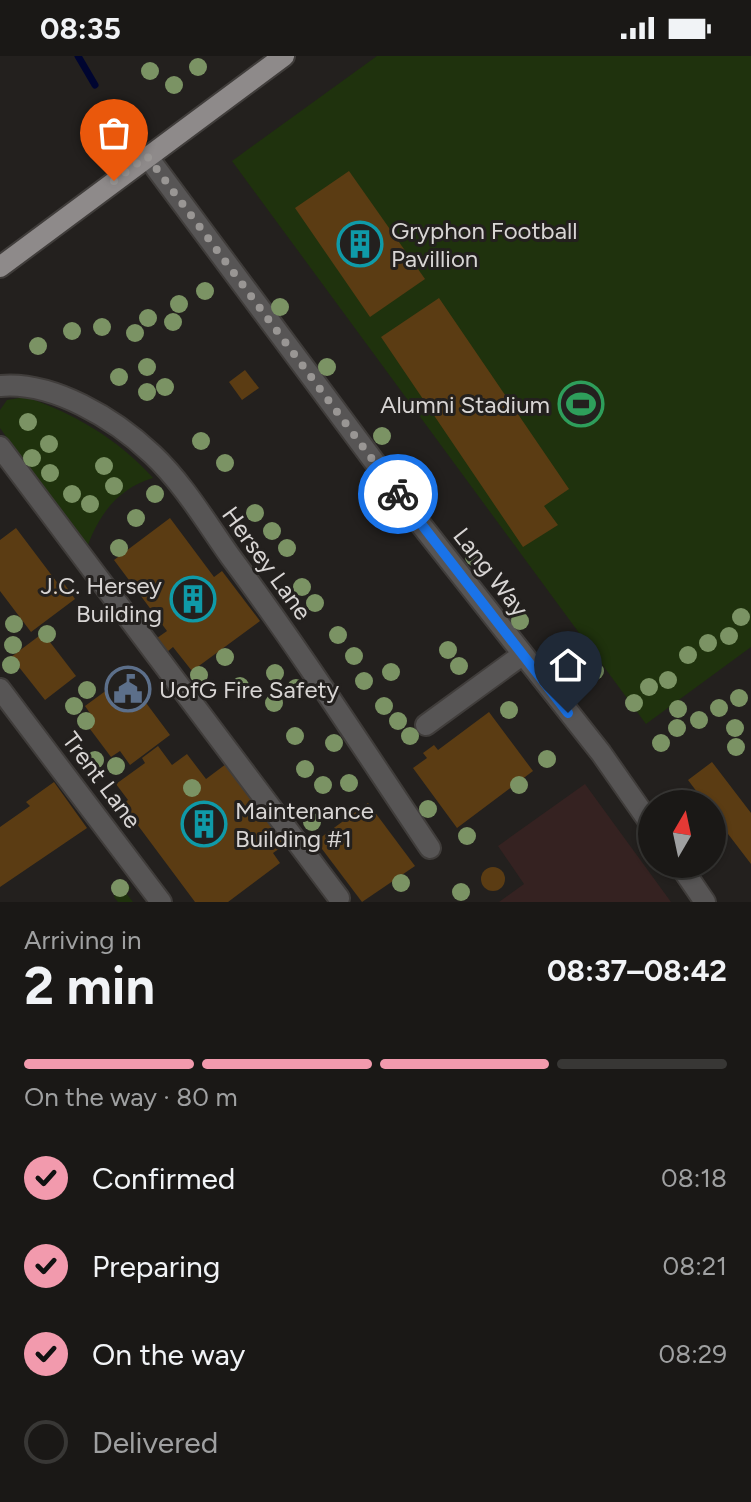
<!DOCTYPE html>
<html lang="en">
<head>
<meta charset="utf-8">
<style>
  :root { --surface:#1a1816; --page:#272523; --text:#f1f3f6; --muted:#9fa0a1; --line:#383735; --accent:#f29aad }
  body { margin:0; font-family:Figtree,sans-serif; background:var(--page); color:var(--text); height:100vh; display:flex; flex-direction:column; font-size:30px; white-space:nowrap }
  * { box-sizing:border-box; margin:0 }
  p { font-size:26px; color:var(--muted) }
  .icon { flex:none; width:44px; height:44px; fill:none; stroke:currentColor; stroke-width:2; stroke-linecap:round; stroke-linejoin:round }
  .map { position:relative; height:846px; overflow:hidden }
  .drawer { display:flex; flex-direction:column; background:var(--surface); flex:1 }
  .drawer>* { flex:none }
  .needle { width:52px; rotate:9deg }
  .tools { position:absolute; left:638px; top:734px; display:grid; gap:16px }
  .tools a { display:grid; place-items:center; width:88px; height:88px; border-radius:50%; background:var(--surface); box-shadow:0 2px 6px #0004,0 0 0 2px var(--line); font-size:40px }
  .pin { position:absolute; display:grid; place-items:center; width:68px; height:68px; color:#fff; margin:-82px -34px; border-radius:50% 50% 50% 0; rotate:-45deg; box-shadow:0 0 8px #0007 }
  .pin .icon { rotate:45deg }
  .courier { position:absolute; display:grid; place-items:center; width:80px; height:80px; margin:-40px; border:6px solid #1a73e8; border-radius:50%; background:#fff; color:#222; box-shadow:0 2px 10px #0007 }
  .summary em { font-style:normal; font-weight:700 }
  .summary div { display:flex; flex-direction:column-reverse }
  .summary { display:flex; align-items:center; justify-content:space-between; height:136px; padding:0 24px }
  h1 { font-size:52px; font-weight:700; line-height:60px }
  .bar { display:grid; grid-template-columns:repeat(4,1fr); gap:12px 8px; align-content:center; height:96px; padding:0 24px }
  .bar i { height:10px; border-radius:6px; background:var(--line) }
  .bar .current { background:var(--accent) }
  .bar p { grid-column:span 4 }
  ol { padding:0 24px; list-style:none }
  li { display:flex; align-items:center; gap:24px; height:88px }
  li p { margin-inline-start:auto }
  li .icon { padding:8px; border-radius:50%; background:var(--accent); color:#111; stroke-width:4 }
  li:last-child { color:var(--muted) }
  li i { width:44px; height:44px; border:4px solid var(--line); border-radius:50% }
  .status { display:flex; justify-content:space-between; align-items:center; height:56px; padding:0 40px; background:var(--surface); direction:ltr }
  .status svg { height:22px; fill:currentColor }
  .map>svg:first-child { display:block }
  .industrial { fill:#352221 }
  .green { fill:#1f320d }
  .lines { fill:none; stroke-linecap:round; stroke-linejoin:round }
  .stream { stroke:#000530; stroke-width:7 }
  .building { fill:#5b3c13 }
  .minor-casing { stroke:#403d3b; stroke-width:24 }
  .major-casing { stroke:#403d3b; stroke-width:24 }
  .minor { stroke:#575555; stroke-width:20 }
  .major { stroke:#8e8a8a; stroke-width:20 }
  .tree { fill:#7b9364 }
  .done { stroke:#999694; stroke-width:8; stroke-dasharray:0 14.4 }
  .route { stroke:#1a73e8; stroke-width:10 }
  .labels { text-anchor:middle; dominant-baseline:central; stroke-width:6; stroke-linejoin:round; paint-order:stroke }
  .poi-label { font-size:24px; fill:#d8d5d4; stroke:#23201e; text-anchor:start }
  .street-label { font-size:24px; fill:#d8d5d4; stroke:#23201e }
</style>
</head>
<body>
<div class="status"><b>08:35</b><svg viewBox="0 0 49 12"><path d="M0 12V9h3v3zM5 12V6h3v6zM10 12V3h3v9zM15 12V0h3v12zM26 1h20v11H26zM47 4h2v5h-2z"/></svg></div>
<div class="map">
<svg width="751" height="846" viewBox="0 0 751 846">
  <rect width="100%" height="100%" fill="#23201e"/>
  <path class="industrial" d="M 585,728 L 671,846 L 499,846 L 524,828 L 498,790 Z"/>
  <g class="green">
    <path d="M 377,0 L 751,0 L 751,591 L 646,668 L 232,105 Z"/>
    <path d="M 26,341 C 75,358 118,383 153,422 C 119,432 100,457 88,489 L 50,443 L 0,372 L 0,354 L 7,344 Z"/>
    <path d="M 116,826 L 126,826 L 131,832 L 126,837 L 133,846 L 118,846 L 114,841 Z"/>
  </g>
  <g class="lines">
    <path class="stream" d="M 78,0 L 95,29"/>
  </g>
  <g class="building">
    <path d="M 349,115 L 425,223 L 370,261 L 295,152 Z"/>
    <path d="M 439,242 L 569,433 L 544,450 L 558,469 L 523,491 L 381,281 Z"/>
    <path d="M 245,314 L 259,332 L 242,344 L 229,326 Z"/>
    <path d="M 170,462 L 214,521 L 222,515 L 260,565 L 192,615 L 173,591 L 167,596 L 157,582 L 167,575 L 114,504 Z"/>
    <path d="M 16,472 L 59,529 L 63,526 L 75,543 L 31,576 L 0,535 L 0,484 Z"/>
    <path d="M 43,577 L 76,620 L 45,644 L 11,601 Z"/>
    <path d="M 126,620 L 170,679 L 130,709 L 120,695 L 111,701 L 87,669 L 94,663 L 85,650 Z"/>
    <path d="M 489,656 L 533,715 L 457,772 L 413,712 L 427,702 L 423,697 L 434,689 L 438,694 Z"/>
    <path d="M 158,690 L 172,709 L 187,698 L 206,723 L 226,708 L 286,788 L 273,797 L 280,807 L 228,846 L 195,846 L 122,748 L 128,744 L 116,728 L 145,707 L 142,702 Z"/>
    <path d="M 712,706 L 751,757 L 751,808 L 712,757 L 712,748 L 706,748 L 688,724 Z"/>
    <path d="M 54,726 L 87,772 L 0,831 L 0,771 L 30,750 L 26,746 Z"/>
    <path d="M 368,747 L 415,810 L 362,846 L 316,785 Z"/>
    <circle cx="493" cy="823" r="12"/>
  </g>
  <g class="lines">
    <g class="minor-casing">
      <g id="minor">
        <path d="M 147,100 L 422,470 L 601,697 L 652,770"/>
        <path d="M 0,330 C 53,325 115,363 152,398 C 183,427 206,466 230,500 C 300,594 364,694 430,792"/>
        <path d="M 0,391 L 339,842"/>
        <path d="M 0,633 L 161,846"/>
        <path d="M 426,669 L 522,599"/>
        <path d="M 679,808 L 705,846"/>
      </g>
    </g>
    <g class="major-casing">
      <path id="major" d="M 0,211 L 284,0"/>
    </g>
    <use href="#minor" class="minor"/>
    <use href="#major" class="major"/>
  </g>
  <g class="tree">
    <circle cx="198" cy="11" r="9"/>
    <circle cx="150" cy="15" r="9"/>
    <circle cx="174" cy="29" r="9"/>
    <circle cx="205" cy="235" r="9"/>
    <circle cx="179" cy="248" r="9"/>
    <circle cx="280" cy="251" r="9"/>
    <circle cx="148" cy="262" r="9"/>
    <circle cx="173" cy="266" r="9"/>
    <circle cx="102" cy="271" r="9"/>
    <circle cx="72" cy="275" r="9"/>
    <circle cx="135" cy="277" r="9"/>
    <circle cx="38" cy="290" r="9"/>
    <circle cx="147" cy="311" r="9"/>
    <circle cx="327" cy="311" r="9"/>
    <circle cx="119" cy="321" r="9"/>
    <circle cx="165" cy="331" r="9"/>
    <circle cx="147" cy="336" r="9"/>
    <circle cx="28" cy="366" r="9"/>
    <circle cx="382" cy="380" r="9"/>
    <circle cx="201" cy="385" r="9"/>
    <circle cx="49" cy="388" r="9"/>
    <circle cx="32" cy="402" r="9"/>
    <circle cx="225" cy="407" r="9"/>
    <circle cx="104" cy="410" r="9"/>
    <circle cx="50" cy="417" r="9"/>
    <circle cx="114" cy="430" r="9"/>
    <circle cx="419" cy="433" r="9"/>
    <circle cx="72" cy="438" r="9"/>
    <circle cx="155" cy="438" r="9"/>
    <circle cx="90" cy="448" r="9"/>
    <circle cx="255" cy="457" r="9"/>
    <circle cx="136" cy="462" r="9"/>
    <circle cx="272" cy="475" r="9"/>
    <circle cx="119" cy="492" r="9"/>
    <circle cx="287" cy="492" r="9"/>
    <circle cx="474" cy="501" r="9"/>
    <circle cx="302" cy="531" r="9"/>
    <circle cx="315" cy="547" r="9"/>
    <circle cx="741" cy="561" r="9"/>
    <circle cx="520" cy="565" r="9"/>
    <circle cx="14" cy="568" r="9"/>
    <circle cx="47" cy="578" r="9"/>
    <circle cx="338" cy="579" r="9"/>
    <circle cx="729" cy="580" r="9"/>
    <circle cx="708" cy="587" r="9"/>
    <circle cx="13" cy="589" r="9"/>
    <circle cx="448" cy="594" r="9"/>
    <circle cx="688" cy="599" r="9"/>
    <circle cx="354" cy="600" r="9"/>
    <circle cx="225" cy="601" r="9"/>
    <circle cx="11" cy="609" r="9"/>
    <circle cx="459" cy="610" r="9"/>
    <circle cx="595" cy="615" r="9"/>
    <circle cx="391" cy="616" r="9"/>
    <circle cx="275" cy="617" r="9"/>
    <circle cx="199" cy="619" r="9"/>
    <circle cx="563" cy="622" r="9"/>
    <circle cx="668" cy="624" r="9"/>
    <circle cx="364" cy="625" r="9"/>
    <circle cx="240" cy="630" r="9"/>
    <circle cx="649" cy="631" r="9"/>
    <circle cx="296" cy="632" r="9"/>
    <circle cx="87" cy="634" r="9"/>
    <circle cx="739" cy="642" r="9"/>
    <circle cx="274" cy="647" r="9"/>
    <circle cx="634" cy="647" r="9"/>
    <circle cx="74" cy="650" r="9"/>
    <circle cx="384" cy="650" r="9"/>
    <circle cx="719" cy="652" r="9"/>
    <circle cx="678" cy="653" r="9"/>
    <circle cx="509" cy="654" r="9"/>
    <circle cx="699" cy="664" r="9"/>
    <circle cx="86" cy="665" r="9"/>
    <circle cx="398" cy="665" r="9"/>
    <circle cx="677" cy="672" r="9"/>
    <circle cx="735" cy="672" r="9"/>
    <circle cx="295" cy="680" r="9"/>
    <circle cx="410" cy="680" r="9"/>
    <circle cx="334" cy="687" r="9"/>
    <circle cx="661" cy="687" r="9"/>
    <circle cx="736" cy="691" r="9"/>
    <circle cx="547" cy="703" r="9"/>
    <circle cx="95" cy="704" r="9"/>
    <circle cx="116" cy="710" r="9"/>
    <circle cx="305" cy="713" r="9"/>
    <circle cx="349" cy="727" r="9"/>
    <circle cx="323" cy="729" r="9"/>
    <circle cx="519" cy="729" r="9"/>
    <circle cx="192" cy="732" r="9"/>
    <circle cx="428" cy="753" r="9"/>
    <circle cx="312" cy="766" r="9"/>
    <circle cx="467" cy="780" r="9"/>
    <circle cx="401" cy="827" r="9"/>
    <circle cx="120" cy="832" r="9"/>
    <circle cx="461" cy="836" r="9"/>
  </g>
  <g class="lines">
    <path class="done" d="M 114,125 L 147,100 L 398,438"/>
    <path class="route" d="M 398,438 L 568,657"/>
  </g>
  <defs>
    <g id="building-ring" transform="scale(2.3)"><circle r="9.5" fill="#23201e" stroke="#0f9aa8" stroke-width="1.5"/><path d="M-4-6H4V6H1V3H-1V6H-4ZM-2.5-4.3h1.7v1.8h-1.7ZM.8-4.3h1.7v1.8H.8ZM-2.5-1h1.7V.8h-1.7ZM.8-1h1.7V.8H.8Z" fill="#0f9aa8"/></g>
    <g id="stadium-ring" transform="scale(2.3)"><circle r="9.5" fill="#23201e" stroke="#2e9e5b" stroke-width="1.5"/><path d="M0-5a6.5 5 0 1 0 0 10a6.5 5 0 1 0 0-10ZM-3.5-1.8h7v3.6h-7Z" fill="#2e9e5b"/></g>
    <g id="civic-ring" transform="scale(2.3)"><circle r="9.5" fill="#23201e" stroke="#5c6f8a" stroke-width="1.5"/><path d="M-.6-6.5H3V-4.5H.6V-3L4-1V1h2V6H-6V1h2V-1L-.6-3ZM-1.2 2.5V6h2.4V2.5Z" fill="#5c6f8a"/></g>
  </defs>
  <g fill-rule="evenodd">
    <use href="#building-ring" x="360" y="188"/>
    <use href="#stadium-ring" x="581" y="348"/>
    <use href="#building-ring" x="193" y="543"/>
    <use href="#civic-ring" x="128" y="633"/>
    <use href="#building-ring" x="204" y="768"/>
  </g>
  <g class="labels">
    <g class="poi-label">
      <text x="391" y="174">Gryphon Football<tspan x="391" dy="28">Pavillion</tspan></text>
      <text x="550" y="348" text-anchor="end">Alumni Stadium</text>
      <text x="162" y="529" text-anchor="end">J.C. Hersey<tspan x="162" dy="28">Building</tspan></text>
      <text x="159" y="633">UofG Fire Safety</text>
      <text x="235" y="754">Maintenance<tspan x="235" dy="28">Building #1</tspan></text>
    </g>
    <g class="street-label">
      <text transform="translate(267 507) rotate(54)">Hersey Lane</text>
      <text transform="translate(491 516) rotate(52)">Lang Way</text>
      <text transform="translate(102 724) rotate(53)">Trent Lane</text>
    </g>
  </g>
</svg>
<div class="tools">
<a><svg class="needle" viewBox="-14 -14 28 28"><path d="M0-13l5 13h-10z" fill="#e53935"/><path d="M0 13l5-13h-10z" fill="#9fa0a1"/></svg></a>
</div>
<div class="pin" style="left:114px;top:125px;background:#ea580c"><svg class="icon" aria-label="bag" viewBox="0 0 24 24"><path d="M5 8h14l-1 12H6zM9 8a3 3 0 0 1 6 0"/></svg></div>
<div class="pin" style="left:568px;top:657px;background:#1f2937"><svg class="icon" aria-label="home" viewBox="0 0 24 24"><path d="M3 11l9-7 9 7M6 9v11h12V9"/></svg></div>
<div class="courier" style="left:398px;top:438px"><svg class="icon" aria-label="bike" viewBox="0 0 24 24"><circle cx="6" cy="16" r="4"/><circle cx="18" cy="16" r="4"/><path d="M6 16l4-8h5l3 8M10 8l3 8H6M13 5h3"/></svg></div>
</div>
<section class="drawer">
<div class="summary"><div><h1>2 min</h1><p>Arriving in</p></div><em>08:37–08:42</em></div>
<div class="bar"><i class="current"></i><i class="current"></i><i class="current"></i><i></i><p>On the way · 80 m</p></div>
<ol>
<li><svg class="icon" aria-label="check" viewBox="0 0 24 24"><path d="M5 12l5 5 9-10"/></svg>Confirmed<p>08:18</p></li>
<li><svg class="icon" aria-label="check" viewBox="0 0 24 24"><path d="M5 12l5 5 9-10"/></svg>Preparing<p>08:21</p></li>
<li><svg class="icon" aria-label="check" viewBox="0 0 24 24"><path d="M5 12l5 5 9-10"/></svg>On the way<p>08:29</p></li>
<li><i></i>Delivered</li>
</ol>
</section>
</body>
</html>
